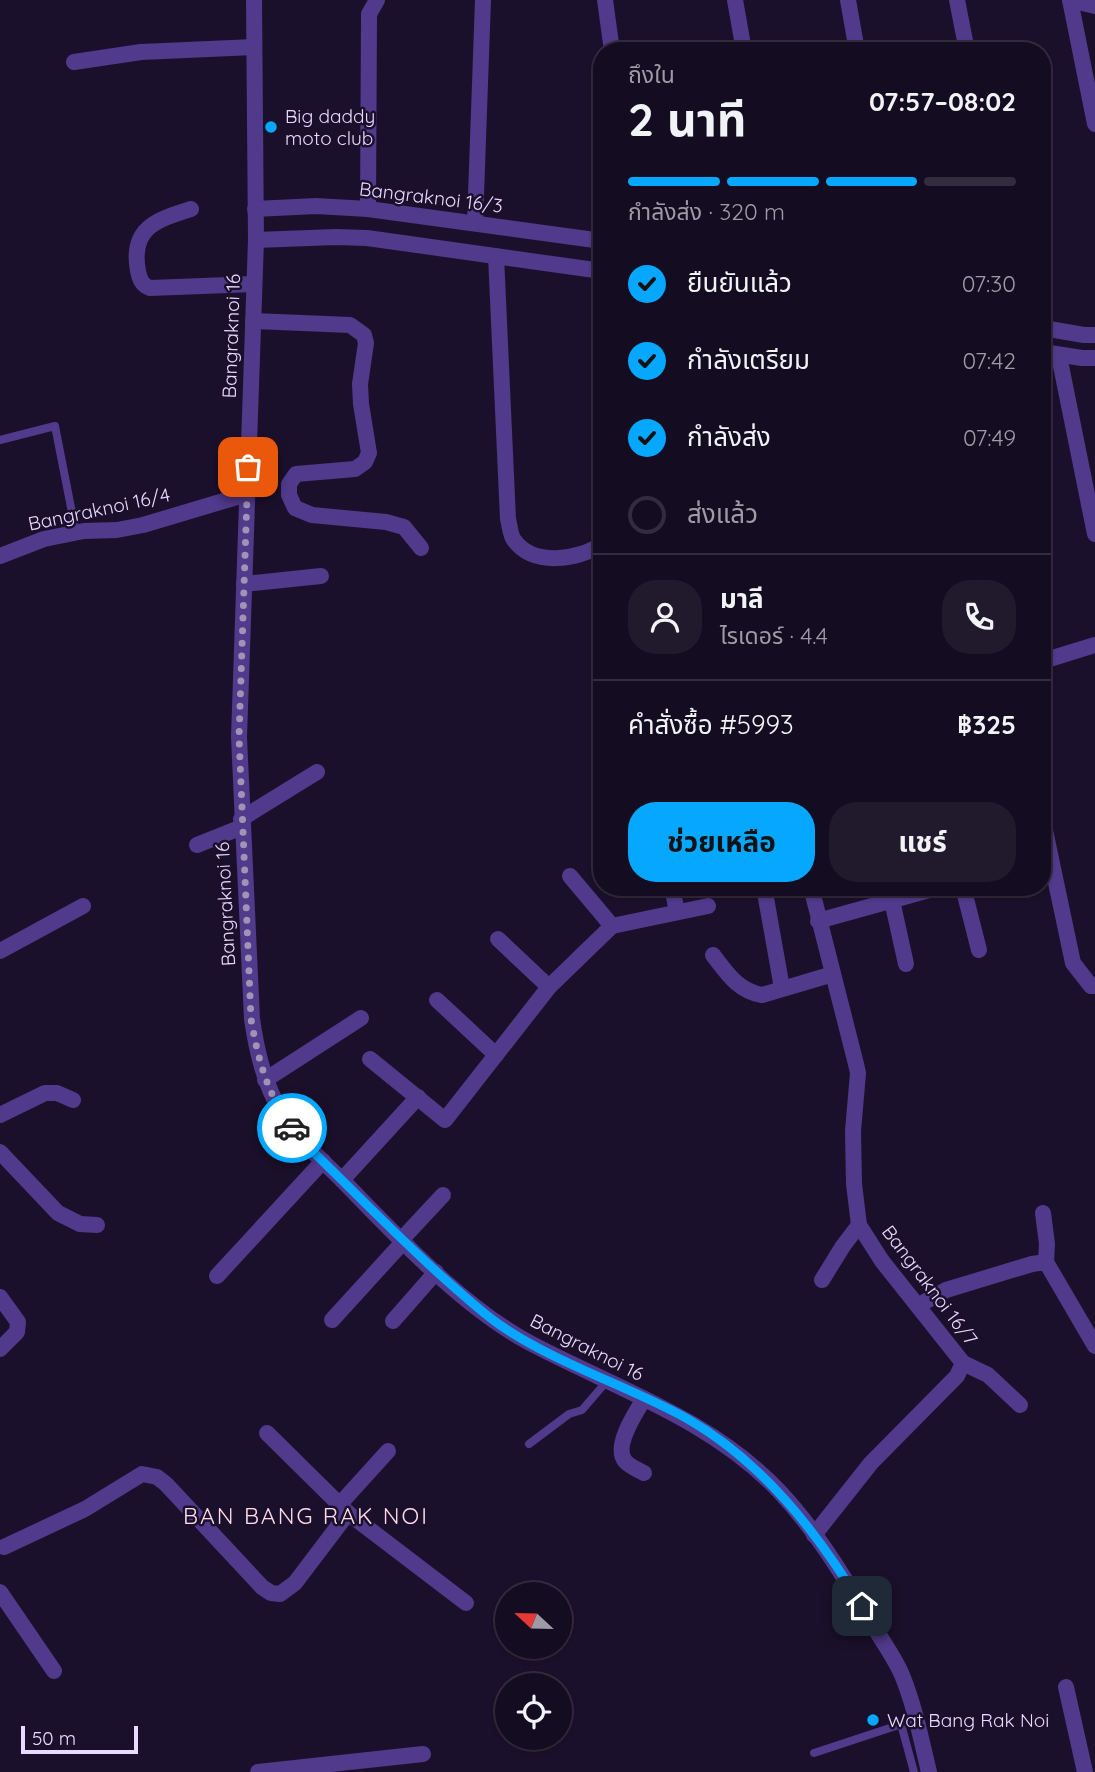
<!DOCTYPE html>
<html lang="th">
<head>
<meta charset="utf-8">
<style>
  :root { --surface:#140c20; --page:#211a2d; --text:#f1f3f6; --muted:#9d9ba5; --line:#332c3e; --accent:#05a7ff }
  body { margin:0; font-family:Quicksand,"Noto Sans Thai",sans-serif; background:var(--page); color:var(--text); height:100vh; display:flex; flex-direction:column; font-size:26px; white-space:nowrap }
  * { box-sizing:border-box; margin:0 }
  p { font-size:23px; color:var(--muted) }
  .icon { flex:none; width:38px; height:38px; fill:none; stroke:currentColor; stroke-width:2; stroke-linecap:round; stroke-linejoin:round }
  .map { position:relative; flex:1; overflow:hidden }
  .details { position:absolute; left:593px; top:42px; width:458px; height:854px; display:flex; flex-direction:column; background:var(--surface); border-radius:28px; box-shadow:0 2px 5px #0004,0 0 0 2px var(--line) }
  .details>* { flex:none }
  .needle { width:46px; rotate:292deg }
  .fabs { position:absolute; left:495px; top:1582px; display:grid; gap:14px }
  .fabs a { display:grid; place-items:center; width:77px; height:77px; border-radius:50%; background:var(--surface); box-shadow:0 2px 5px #0004,0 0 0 2px var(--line); font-size:35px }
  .scale { position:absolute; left:21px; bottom:18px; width:117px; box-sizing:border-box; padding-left:7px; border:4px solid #e7d9ff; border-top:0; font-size:19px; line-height:24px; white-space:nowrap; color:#e7d9ff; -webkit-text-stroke:5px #1b102b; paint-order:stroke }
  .pin { position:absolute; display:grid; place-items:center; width:60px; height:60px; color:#fff; margin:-30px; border-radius:14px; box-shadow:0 4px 10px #0006 }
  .courier { position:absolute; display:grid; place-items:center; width:70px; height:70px; margin:-35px; border:5px solid #05a7ff; border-radius:50%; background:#fff; color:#222; box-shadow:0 2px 9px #0007 }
  .head em { font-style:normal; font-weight:700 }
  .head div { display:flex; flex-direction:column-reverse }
  .head { display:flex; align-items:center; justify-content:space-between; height:119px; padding:0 35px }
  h1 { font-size:46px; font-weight:700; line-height:52px }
  .bar { display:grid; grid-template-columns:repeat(4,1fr); gap:10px 7px; align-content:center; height:84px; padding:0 35px }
  .bar i { height:9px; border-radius:5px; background:var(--line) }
  .bar .current { background:var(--accent) }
  .bar p { grid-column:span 4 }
  .line { display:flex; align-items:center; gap:18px; padding:0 35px; border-top:2px solid var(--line) }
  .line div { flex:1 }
  .round { display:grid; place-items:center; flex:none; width:74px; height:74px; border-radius:28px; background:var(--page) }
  ol { padding:0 35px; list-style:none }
  li { display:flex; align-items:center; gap:21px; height:77px }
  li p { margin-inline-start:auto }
  li .icon { padding:7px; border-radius:50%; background:var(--accent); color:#111; stroke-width:4 }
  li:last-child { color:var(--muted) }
  li i { width:38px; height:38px; border:4px solid var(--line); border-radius:50% }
  .action { display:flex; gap:14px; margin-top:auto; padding:14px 35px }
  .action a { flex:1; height:80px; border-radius:28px; background:var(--accent); color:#111; font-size:28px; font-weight:700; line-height:80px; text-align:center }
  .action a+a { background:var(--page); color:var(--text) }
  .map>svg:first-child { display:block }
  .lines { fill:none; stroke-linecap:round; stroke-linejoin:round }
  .service { stroke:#51398b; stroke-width:8 }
  .minor { stroke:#51398b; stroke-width:16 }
  .done { stroke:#a093b5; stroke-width:7; stroke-dasharray:0 12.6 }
  .route { stroke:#05a7ff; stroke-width:9 }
  .poi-dot { fill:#05a7ff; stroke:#1b102b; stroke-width:2.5 }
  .labels { text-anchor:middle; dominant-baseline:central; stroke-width:5; stroke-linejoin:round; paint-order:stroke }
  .poi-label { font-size:19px; fill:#e7d9ff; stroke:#1b102b; text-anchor:start }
  .street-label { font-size:19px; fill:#e7d9ff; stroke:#1b102b }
  .quarter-label { font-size:23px; letter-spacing:2px; fill:#ffdbe9; stroke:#1b102b }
</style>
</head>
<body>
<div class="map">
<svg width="1095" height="1772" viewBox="0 0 1095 1772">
  <rect width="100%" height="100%" fill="#1b102b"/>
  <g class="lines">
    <g class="service">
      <path d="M 0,440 L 55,426 L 76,533"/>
      <path d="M 529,1444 L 569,1414 L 582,1410 L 607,1381"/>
      <path d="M 901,1724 L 914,1772"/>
      <path d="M 814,1753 L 917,1719"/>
    </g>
    <g class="minor">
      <path d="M 254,0 L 256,240 L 239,737 L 252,1019 C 257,1053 264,1083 282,1114 C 298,1140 321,1159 342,1180 C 396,1235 462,1307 530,1343 C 615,1388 711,1419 779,1491 C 816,1530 845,1579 873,1625 C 882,1641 895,1658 902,1675 C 915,1707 921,1739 929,1772"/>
      <path d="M 605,0 L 612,51"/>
      <path d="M 735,0 L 744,51"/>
      <path d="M 848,0 L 857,51"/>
      <path d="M 957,0 L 967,51"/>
      <path d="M 1070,0 L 1095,124"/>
      <path d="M 1070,0 L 1095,6"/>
      <path d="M 74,62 L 141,52 L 254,47"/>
      <path d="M 191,209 C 156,220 130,228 138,271 C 140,280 142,285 150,288 L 254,284"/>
      <path d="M 255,209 L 316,206 L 368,209 L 602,241"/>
      <path d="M 368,209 L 369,14 L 377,0"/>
      <path d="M 475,223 L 483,0"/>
      <path d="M 256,240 L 336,237 L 367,238 L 602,271"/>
      <path d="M 496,256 L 508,519 C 510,526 510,535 514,540 C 533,567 579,560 602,544"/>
      <path d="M 253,321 L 350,325 L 364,335 L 366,343 L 360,384 L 361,404 L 369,453 L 365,462 L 355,469 L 296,474 L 289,484 L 289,495 L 295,508 L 312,515 L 386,522 L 404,527 L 421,548"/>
      <path d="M 1043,328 L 1084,335 L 1095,335"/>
      <path d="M 1043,352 L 1082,358 L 1095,358"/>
      <path d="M 1059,356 L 1095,534"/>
      <path d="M 0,556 L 44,539 L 84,531 L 117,530 L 143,525 L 247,494"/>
      <path d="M 244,584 L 321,576"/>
      <path d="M 1043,661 L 1095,645"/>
      <path d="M 241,819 L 317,772"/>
      <path d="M 1043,821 L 1073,963 L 1091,986 L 1095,986"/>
      <path d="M 197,845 L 242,827"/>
      <path d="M 570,876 L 612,926"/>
      <path d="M 672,887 L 677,912"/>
      <path d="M 764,887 L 782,988"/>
      <path d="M 811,887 L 856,1064 L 858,1073 L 853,1131 L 854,1184 L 859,1225 L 882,1261 L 963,1363 L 957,1376 L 871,1463 L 814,1535"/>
      <path d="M 889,887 L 906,964"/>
      <path d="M 963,887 L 979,950"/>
      <path d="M 818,921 L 940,887"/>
      <path d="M 498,939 L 549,987"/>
      <path d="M 0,951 L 83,906"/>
      <path d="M 713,955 C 727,973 738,991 762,995 L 833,974"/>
      <path d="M 437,1000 L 496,1055"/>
      <path d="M 370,1059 L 445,1120 L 549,987 L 612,926 L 708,906"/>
      <path d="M 265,1080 L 361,1018"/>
      <path d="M 0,1115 L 45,1093 L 57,1093 L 73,1100"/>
      <path d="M 0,1152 L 58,1213 L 80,1224 L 97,1225"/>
      <path d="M 342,1180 L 418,1097"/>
      <path d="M 1043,1213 L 1047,1244 L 1046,1262"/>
      <path d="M 402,1239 L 443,1195"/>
      <path d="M 217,1276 L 323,1161"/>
      <path d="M 822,1280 L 843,1246 L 859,1225"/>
      <path d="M 0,1297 L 18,1322 L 17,1332 L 0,1349"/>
      <path d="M 919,1305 L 946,1290 L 1032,1264 L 1046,1262 L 1095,1346"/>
      <path d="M 332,1320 L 404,1241"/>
      <path d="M 393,1321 L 436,1272"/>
      <path d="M 963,1363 L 988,1375 L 1020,1405"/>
      <path d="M 267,1433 L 348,1513 L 466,1603"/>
      <path d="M 644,1473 C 638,1470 629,1466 625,1461 C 613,1446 636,1412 644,1399"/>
      <path d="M 340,1504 L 388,1451"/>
      <path d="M 4,1547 L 85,1509 L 142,1474 L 157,1477 L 166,1484 L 262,1587 L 271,1593 L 280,1594 L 295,1583 L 348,1513"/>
      <path d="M 0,1592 L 54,1671"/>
      <path d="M 1066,1687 L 1085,1772"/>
      <path d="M 258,1772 L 423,1754"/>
    </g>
  </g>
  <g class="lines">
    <path class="done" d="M 248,467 L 239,737 L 251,1019 C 258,1059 267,1094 292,1128"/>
    <path class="route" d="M 292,1128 L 305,1144 C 355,1192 403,1243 455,1288 C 470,1301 484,1314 500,1325 C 557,1364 626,1385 686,1418 C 763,1462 817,1532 862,1606"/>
  </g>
  <g class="poi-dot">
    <circle cx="271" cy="127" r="7"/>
    <circle cx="873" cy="1720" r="7"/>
  </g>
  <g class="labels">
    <g class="poi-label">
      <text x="285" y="116">Big daddy<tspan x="285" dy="22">moto club</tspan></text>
      <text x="887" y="1720">Wat Bang Rak Noi</text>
    </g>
    <g class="street-label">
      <text transform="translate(431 197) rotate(7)">Bangraknoi 16/3</text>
      <text transform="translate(231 336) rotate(-88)">Bangraknoi 16</text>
      <text transform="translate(99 509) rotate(-12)">Bangraknoi 16/4</text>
      <text transform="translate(225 904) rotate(-93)">Bangraknoi 16</text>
      <text transform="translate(930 1285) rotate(53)">Bangraknoi 16/7</text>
      <text transform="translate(587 1347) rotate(27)">Bangraknoi 16</text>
    </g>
    <g class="quarter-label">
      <text x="306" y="1515">BAN BANG RAK NOI</text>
    </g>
  </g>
</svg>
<div class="fabs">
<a><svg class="needle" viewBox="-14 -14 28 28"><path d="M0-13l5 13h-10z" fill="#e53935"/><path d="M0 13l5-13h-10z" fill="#9d9ba5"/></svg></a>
<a><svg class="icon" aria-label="locate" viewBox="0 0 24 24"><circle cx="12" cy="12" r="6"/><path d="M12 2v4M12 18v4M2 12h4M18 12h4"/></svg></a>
</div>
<div class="scale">50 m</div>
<div class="pin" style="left:248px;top:467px;background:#ea580c"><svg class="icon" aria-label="bag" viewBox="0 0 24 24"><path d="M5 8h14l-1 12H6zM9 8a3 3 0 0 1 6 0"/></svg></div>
<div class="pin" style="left:862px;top:1606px;background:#1f2937"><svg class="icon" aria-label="home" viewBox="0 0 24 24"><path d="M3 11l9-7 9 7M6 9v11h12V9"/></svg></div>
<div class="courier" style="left:292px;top:1128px"><svg class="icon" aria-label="car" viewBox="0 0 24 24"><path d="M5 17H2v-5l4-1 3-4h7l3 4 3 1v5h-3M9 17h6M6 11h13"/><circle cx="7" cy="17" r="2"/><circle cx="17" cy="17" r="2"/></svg></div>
<section class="details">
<div class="head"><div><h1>2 นาที</h1><p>ถึงใน</p></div><em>07:57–08:02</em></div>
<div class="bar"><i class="current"></i><i class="current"></i><i class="current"></i><i></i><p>กำลังส่ง · 320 m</p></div>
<ol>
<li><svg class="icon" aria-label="check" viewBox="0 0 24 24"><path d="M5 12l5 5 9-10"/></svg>ยืนยันแล้ว<p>07:30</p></li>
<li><svg class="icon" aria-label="check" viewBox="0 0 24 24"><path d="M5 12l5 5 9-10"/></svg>กำลังเตรียม<p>07:42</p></li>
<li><svg class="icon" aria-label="check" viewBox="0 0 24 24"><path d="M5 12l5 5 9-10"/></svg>กำลังส่ง<p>07:49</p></li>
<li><i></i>ส่งแล้ว</li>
</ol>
<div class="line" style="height:126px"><a class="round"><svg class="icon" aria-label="person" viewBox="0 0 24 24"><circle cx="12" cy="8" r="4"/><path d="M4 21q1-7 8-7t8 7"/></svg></a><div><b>มาลี</b><p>ไรเดอร์ · 4.4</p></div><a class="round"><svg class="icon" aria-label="phone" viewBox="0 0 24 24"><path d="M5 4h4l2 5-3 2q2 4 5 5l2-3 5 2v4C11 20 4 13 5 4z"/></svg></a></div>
<div class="line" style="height:91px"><div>คำสั่งซื้อ #5993</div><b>฿325</b></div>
<div class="action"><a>ช่วยเหลือ</a><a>แชร์</a></div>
</section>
</div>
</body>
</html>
